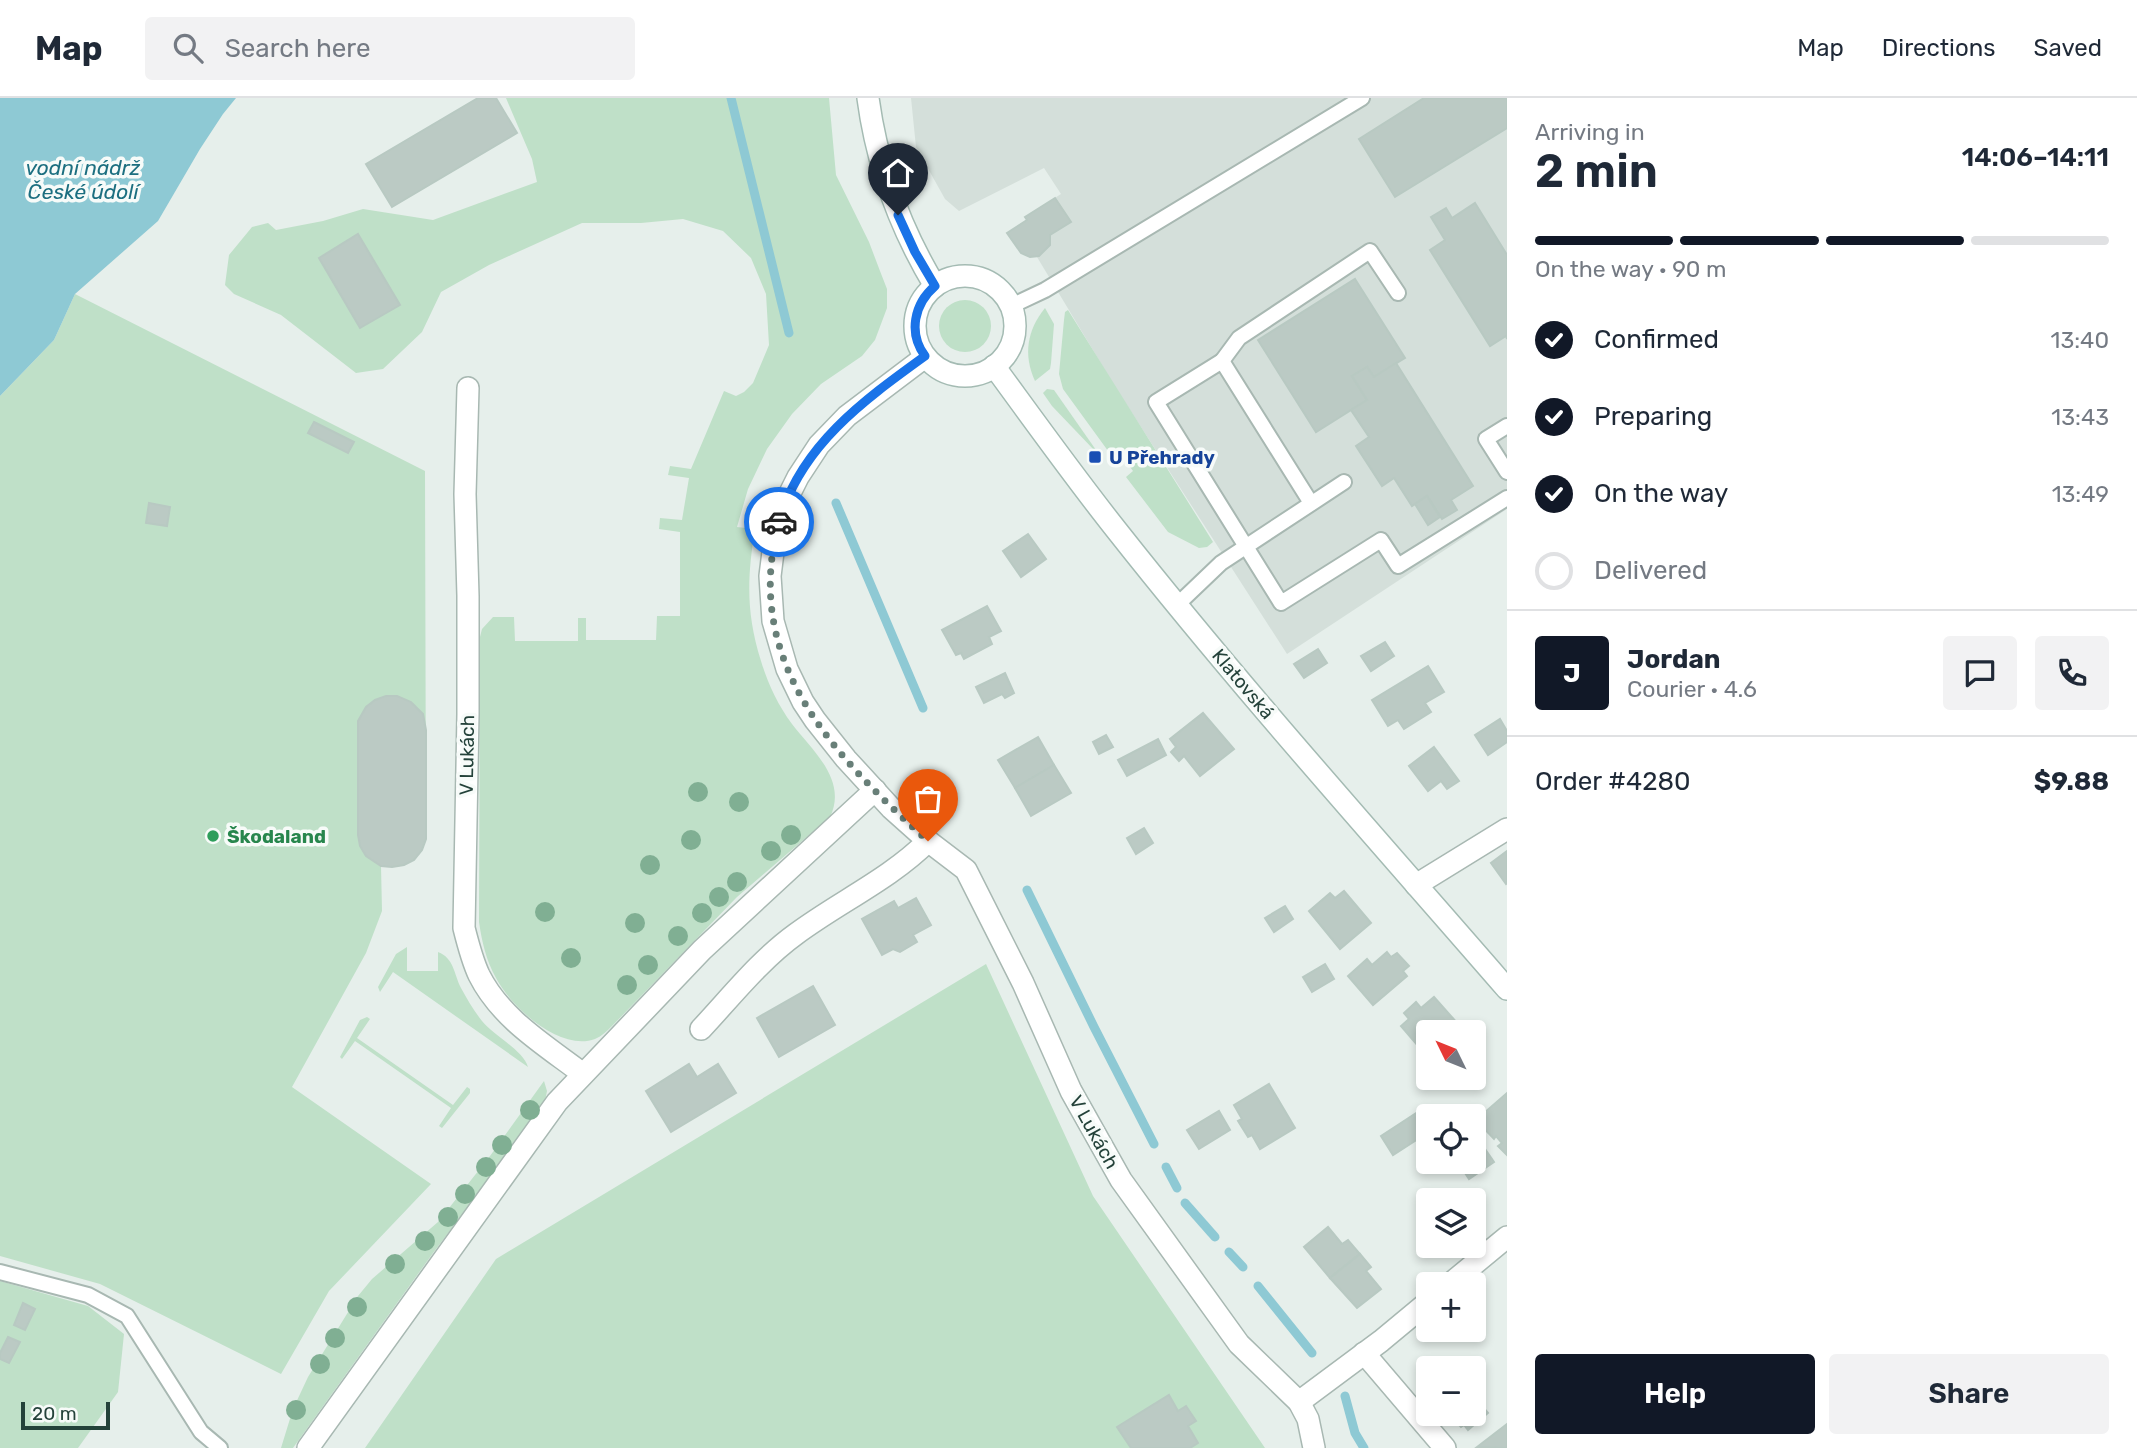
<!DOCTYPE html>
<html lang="en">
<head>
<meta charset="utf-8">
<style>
  :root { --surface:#fff; --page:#f2f2f3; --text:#1f2937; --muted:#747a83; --line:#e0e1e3; --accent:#111827 }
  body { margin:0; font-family:Rubik,sans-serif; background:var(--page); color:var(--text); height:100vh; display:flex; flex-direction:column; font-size:26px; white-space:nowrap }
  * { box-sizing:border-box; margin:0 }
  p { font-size:23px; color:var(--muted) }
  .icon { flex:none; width:38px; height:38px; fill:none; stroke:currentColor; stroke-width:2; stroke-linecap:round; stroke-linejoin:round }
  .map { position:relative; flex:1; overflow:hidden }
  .drawer { display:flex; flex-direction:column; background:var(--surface); width:630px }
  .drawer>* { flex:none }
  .needle { width:46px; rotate:313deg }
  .fabs { position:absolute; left:1416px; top:922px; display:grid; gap:14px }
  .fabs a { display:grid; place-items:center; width:70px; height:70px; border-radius:7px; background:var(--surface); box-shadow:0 4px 10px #0003; font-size:35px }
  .scale { position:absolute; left:21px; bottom:18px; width:89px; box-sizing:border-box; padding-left:7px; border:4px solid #24423a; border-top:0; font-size:19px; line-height:24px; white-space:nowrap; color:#24423a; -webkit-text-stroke:5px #f7fbf9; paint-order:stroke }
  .pin { position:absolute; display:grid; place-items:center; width:60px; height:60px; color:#fff; margin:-72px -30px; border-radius:50% 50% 50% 0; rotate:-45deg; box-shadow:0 0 7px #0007 }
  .pin .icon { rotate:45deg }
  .courier { position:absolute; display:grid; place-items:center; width:70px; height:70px; margin:-35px; border:5px solid #1a73e8; border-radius:50%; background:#fff; color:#222; box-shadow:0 2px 9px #0007 }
  .summary em { font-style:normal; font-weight:600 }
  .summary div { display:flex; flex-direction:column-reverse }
  .summary { display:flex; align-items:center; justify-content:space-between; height:119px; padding:0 28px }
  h1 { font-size:46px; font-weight:600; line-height:52px }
  .bar { display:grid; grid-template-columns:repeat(4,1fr); gap:10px 7px; align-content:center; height:84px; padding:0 28px }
  .bar i { height:9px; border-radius:5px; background:var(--line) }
  .bar .selected { background:var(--accent) }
  .bar p { grid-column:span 4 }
  .line { display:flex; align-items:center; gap:18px; padding:0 28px; border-top:2px solid var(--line) }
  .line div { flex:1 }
  .round { display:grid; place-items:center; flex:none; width:74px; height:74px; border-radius:7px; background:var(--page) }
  ol { padding:0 28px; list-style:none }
  li { display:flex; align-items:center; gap:21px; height:77px }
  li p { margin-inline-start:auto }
  li .icon { padding:7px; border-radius:50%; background:var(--accent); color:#fff; stroke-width:4 }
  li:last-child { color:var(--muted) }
  li i { width:38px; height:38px; border:4px solid var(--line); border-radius:50% }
  .action { display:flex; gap:14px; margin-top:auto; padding:14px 28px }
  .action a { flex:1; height:80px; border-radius:7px; background:var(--accent); color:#fff; font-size:28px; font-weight:600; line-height:80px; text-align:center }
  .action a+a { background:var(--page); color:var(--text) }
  header { display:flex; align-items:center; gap:42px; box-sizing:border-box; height:98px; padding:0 35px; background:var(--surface); border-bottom:2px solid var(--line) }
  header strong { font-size:33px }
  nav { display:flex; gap:38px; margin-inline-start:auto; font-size:24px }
  .search { width:490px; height:63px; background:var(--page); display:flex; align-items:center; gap:18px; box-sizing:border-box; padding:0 24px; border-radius:7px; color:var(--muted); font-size:26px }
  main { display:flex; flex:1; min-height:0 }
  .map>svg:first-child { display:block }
  .built { fill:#d4dfda }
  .green { fill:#bfe0c8 }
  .water { fill:#8ec9d4 }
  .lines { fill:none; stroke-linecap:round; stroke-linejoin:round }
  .stream { stroke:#8ec9d4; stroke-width:9 }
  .building { fill:#bbcac4; stroke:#b8c9c2; stroke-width:2 }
  .service-casing { stroke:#a8b8b2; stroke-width:18 }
  .minor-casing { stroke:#a8b8b2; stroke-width:24 }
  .secondary-casing { stroke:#a4bbb3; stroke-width:24 }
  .service { stroke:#fff; stroke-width:14 }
  .minor { stroke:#fff; stroke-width:21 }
  .secondary { stroke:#fff; stroke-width:21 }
  .tree { fill:#80af93 }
  .done { stroke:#687f78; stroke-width:7; stroke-dasharray:0 12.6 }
  .route { stroke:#1a73e8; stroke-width:9 }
  .transit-dot { fill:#1a4fb4; stroke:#f7fbf9; stroke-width:2.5 }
  .leisure-dot { fill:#2e9e5b; stroke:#f7fbf9; stroke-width:2.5 }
  .labels { text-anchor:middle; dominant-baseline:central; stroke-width:7; stroke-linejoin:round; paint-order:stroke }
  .transit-label { font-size:19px; font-weight:bold; fill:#164399; stroke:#f7fbf9; text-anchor:start }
  .street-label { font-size:19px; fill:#24423a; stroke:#f7fbf9 }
  .leisure-label { font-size:19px; font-weight:bold; fill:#27864d; stroke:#f7fbf9; text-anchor:start }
  .water-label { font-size:21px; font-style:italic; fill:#1c6f80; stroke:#f7fbf9 }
</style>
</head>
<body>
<header>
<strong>Map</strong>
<div class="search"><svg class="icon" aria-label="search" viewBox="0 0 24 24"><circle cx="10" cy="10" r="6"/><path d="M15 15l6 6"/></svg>Search here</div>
<nav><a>Map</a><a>Directions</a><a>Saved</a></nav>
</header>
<main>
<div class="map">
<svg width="1507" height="1350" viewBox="0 0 1507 1350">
  <rect width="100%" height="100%" fill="#e6efeb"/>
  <path class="built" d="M 911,0 L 1507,0 L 1507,411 L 1287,556 L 1114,287 L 1037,159 L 1030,159 L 1021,155 L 1007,135 L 1026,122 L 1025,119 L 1061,96 L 1044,70 L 959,113 L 945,101 L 916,49 Z"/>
  <g class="green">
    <path d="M 506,0 L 829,0 L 836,77 L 869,144 L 880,173 L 887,191 L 887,210 L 875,242 L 862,258 L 821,286 L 792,316 L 767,351 L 748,391 L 737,429 L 755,431 C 747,480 746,515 761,563 C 768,586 778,607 792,626 C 812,652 848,682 830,719 L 737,799 L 612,928 C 607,933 602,938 595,941 C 560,954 511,909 496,880 C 486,862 482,844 479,824 L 480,539 L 482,531 L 493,519 L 514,519 L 515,543 L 578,543 L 578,520 L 586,520 L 586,542 L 656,542 L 657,518 L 680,518 L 680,434 L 659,431 L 660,420 L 682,422 L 689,380 L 668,377 L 670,368 L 691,371 L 724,293 L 736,298 L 744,294 L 753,285 L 769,247 L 766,196 L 751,160 L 723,133 L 683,121 L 641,125 L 582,125 L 489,167 L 441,194 L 422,234 L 383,271 L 356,275 L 281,217 L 234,196 L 225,187 L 229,157 L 252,129 L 268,125 L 276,132 L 323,123 L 363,111 L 433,122 L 537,84 L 532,61 Z"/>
    <path d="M 75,196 L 425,373 L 426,741 C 418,764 404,772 381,768 L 382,813 L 366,855 L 292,989 L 431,1086 L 329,1193 L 281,1276 L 100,1186 L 0,1158 L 0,298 L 54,242 Z"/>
    <circle cx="965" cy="228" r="26"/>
    <path d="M 1045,210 L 1054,226 L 1051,265 L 1050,271 L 1035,283 C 1023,257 1027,232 1045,210 Z"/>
    <path d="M 1068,212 L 1213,444 L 1207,449 L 1199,450 L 1168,434 L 1126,379 L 1133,373 L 1118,352 L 1111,357 L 1063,291 L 1059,276 L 1064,222 L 1065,214 Z"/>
    <path d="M 1047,291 L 1054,292 L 1096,352 L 1095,353 L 1052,308 L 1043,295 Z"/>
    <path d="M 407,849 L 407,873 L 438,873 L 438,854 C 454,860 454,876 461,890 C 467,901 474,913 482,923 C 494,938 523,952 528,969 L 393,874 L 380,894 L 378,889 L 396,856 Z"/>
    <path d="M 986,866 L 1093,1098 L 1265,1350 L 365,1350 L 496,1161 Z"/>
    <path d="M 367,919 L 370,921 L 357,940 L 453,1007 L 467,989 L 470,991 L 470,995 L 442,1030 L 439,1028 L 451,1010 L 355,943 L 342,961 L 340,959 L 360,922 Z"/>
    <path d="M 544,983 L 547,993 L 544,1008 L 433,1155 L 293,1350 L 281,1350 L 293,1311 L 308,1279 L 358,1198 L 372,1181 L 438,1124 L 490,1058 Z"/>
    <path d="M 0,1183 L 88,1208 L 124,1236 L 118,1294 L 78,1350 L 0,1350 Z"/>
  </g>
  <path class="water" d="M 0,0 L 236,0 L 223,16 L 200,51 L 158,123 L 75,196 L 54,242 L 0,298 Z"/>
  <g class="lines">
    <g class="stream">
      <path d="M 731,0 L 789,235"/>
      <path d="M 836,405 L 923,610"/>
      <path d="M 1027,792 L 1094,929 L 1154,1046"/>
      <path d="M 1166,1069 L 1177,1090"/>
      <path d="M 1185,1105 L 1215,1139"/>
      <path d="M 1229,1154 L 1243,1169"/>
      <path d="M 1258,1188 L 1312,1255"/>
      <path d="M 1345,1298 L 1355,1335 L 1364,1350"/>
    </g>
  </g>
  <g class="building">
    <path d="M 478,0 L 496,0 L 517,35 L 392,109 L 366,66 Z"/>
    <path d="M 1424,0 L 1507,0 L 1507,30 L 1395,99 L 1359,41 Z"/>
    <path d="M 1055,100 L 1071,124 L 1050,137 L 1050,147 L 1039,158 L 1030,159 L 1021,155 L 1007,135 L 1027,122 L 1025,119 Z"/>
    <path d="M 1475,105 L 1507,157 L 1507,241 L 1506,238 L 1490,248 L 1430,152 L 1445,142 L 1431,119 L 1446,110 L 1452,120 Z"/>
    <path d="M 358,136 L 400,207 L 360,230 L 319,160 Z"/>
    <path d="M 1355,181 L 1405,260 L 1374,279 L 1367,269 L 1352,278 L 1367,302 L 1316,334 L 1258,242 Z"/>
    <path d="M 1396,265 L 1473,388 L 1451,402 L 1457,412 L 1442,421 L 1427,398 L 1412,408 L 1394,380 L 1382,388 L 1356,348 L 1369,339 L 1351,312 L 1367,302 L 1352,278 L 1367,269 L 1374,279 Z"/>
    <path d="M 314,324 L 354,344 L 348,355 L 308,335 Z"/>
    <path d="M 1427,398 L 1440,419 L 1428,427 L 1415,406 Z"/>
    <path d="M 149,405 L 170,409 L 167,428 L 146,425 Z"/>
    <path d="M 1028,436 L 1046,461 L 1021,479 L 1003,453 Z"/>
    <path d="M 987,508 L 1001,533 L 989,539 L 992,546 L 964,561 L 961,555 L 956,557 L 942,532 Z"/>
    <path d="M 1385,544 L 1394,558 L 1371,573 L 1361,558 Z"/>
    <path d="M 1318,551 L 1327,565 L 1304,580 L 1294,566 Z"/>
    <path d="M 1428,568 L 1444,594 L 1425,605 L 1431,614 L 1404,631 L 1398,622 L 1388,628 L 1372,602 Z"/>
    <path d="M 1005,575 L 1014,595 L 1005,600 L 1002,596 L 984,605 L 976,589 Z"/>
    <path d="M 386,598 L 397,598 L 411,604 L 423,616 L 426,632 L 426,741 L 422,752 L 414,762 L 404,767 L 392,769 L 381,768 L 366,758 L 360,748 L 358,737 L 358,623 L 366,609 L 375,602 Z"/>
    <path d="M 1203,615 L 1234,651 L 1200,678 L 1184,658 L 1179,663 L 1171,654 L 1176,649 L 1170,641 Z"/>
    <path d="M 1500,621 L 1507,633 L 1507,644 L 1488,657 L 1475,637 Z"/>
    <path d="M 1106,637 L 1113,649 L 1099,656 L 1093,644 Z"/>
    <path d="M 1038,639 L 1054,667 L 1015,690 L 998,662 Z"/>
    <path d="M 1158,641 L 1166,657 L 1127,678 L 1118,662 Z"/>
    <path d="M 1434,649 L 1459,683 L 1447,691 L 1441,683 L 1428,693 L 1409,668 Z"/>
    <path d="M 1054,667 L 1071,695 L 1031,718 L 1015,690 Z"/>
    <path d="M 1144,730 L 1153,745 L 1136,756 L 1127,740 Z"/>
    <path d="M 1507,753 L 1507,785 L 1506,786 L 1491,765 Z"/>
    <path d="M 1344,793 L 1371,825 L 1340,851 L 1309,813 L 1330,795 L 1335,800 Z"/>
    <path d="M 916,800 L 931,827 L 913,837 L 917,844 L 900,854 L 893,851 L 882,857 L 862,821 L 894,803 L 898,810 Z"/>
    <path d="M 1285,808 L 1293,821 L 1274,834 L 1265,820 Z"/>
    <path d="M 1387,854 L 1391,859 L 1397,855 L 1409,868 L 1403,873 L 1407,878 L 1373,907 L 1348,878 L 1367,861 L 1372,867 Z"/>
    <path d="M 1325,866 L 1334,881 L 1312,894 L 1303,879 Z"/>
    <path d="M 813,888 L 835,927 L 779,959 L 757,920 Z"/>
    <path d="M 1434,899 L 1458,926 L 1448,934 L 1428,934 L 1428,952 L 1424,955 L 1401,928 L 1409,921 L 1404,915 L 1416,904 L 1421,910 Z"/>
    <path d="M 689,966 L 697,979 L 718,966 L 736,995 L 671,1034 L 646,993 Z"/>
    <path d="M 1269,986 L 1295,1030 L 1260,1051 L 1252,1037 L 1248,1039 L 1238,1023 L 1242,1021 L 1234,1007 Z"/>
    <path d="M 1507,995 L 1507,1057 L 1498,1048 L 1502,1045 L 1496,1038 L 1494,1041 L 1476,1022 Z"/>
    <path d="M 1219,1013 L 1230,1032 L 1199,1051 L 1187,1032 Z"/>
    <path d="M 1418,1014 L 1428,1029 L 1428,1042 L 1422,1046 L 1418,1041 L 1393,1057 L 1381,1038 Z"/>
    <path d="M 1474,1035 L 1494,1064 L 1469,1081 L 1458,1064 L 1474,1064 Z"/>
    <path d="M 1328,1129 L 1342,1146 L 1348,1142 L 1360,1156 L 1330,1180 L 1304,1149 Z"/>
    <path d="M 1360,1156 L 1371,1169 L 1366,1173 L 1381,1191 L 1357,1210 L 1330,1180 Z"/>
    <path d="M 23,1205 L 35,1211 L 25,1232 L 14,1227 Z"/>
    <path d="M 8,1239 L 20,1244 L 9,1265 L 0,1261 L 0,1255 Z"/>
    <path d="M 1169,1297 L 1178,1313 L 1186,1308 L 1196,1323 L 1188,1328 L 1198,1345 L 1190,1350 L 1131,1350 L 1117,1329 Z"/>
    <path d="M 1474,1304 L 1480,1311 L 1483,1309 L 1488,1315 L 1468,1332 L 1464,1327 L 1461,1329 L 1449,1316 L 1474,1316 Z"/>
    <path d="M 1507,1326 L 1507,1350 L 1477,1349 Z"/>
  </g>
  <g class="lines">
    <g class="service-casing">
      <g id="service">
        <path d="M 1011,208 L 1045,192 L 1362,0"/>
        <path d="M 1222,263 L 1239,240 L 1370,153 L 1398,195"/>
        <path d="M 1507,328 L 1486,341 L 1507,374"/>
        <path d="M 1311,405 L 1222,263 L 1156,304 L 1281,505 L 1381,442 L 1398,468 L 1507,400"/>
        <path d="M 1177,507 L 1221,465 L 1344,384"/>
        <path d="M 0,1174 L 88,1197 L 127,1218 L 201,1334 L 220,1350"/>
      </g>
    </g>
    <g class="minor-casing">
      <g id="minor">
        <path d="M 925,259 L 847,318 L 819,347 L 798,379 L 788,399 L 775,438 L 770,478 L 773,523 L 787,571 L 803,604 L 815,622 L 846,661 L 891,710 L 928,743 L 966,772 L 1023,885 L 1071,993 L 1121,1082 L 1239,1246 L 1299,1304 L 1308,1321 L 1314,1350"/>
        <path d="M 468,290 L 465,396 L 468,498 L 468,616 L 464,830 C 468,846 472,862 479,877 C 501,921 545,947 583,976"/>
        <path d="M 1416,787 L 1507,731"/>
        <path d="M 701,931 C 731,899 760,862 796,836 C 839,804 890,781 928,743"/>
        <path d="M 1450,1186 L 1507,1139"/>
        <path d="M 1364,1255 L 1445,1350"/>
        <path d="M 1299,1304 L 1381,1243 L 1428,1204"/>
        <path d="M 308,1350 L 557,1004 L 702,852 L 875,692"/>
      </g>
    </g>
    <g class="secondary-casing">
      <g id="secondary">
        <path d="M 868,0 C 877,67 900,130 935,188"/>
        <circle cx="965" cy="228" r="50"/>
        <path d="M 994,268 C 1035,324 1075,380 1118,434 C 1242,591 1376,740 1507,891"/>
      </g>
    </g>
    <use href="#service" class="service"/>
    <use href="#minor" class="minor"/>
    <use href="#secondary" class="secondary"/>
  </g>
  <g class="tree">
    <circle cx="698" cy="694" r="10"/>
    <circle cx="739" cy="704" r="10"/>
    <circle cx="791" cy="737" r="10"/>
    <circle cx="691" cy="742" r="10"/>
    <circle cx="771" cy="753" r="10"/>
    <circle cx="650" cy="767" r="10"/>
    <circle cx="737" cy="784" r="10"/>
    <circle cx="719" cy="799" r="10"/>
    <circle cx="545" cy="814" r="10"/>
    <circle cx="702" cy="815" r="10"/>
    <circle cx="635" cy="825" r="10"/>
    <circle cx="678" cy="838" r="10"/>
    <circle cx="571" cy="860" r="10"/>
    <circle cx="648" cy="867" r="10"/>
    <circle cx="627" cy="887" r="10"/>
    <circle cx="530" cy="1012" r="10"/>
    <circle cx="502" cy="1047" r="10"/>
    <circle cx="486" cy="1069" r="10"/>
    <circle cx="465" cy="1096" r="10"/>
    <circle cx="448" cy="1119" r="10"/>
    <circle cx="425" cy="1143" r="10"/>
    <circle cx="395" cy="1166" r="10"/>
    <circle cx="357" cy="1209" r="10"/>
    <circle cx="335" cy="1240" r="10"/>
    <circle cx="320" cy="1266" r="10"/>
    <circle cx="296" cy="1312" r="10"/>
  </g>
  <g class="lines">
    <path class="done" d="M 779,424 C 741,563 834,658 928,743"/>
    <path class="route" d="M 779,424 C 800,348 864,302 925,258 C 908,235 914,206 935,188 L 915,154 L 898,117"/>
  </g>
  <rect class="transit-dot" x="1088" y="352" width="14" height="14" rx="3.5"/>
  <circle class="leisure-dot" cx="213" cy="738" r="7"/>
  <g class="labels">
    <g class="transit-label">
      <text x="1109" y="359">U Přehrady</text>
    </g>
    <g class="street-label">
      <text transform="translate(1243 586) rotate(50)">Klatovská</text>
      <text transform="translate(467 657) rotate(-89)">V Lukách</text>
      <text transform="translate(1094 1034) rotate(61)">V Lukách</text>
    </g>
    <g class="leisure-label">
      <text x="227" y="738">Škodaland</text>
    </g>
    <g class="water-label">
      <text x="83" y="69">vodní nádrž<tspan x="83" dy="24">České údolí</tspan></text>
    </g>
  </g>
</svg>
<div class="fabs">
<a><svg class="needle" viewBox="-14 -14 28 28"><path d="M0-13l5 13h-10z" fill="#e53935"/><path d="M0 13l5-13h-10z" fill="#747a83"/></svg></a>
<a><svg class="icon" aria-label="locate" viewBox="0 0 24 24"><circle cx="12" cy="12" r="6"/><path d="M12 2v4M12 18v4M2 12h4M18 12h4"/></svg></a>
<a><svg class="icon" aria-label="layers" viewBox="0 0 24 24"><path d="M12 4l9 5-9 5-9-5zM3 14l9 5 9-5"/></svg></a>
<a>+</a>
<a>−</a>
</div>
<div class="scale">20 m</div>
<div class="pin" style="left:928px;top:743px;background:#ea580c"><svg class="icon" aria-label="bag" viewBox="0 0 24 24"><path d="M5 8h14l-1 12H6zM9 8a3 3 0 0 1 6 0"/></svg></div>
<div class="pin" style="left:898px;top:117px;background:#1f2937"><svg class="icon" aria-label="home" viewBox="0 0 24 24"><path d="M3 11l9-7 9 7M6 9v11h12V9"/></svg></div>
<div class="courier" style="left:779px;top:424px"><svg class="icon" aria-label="car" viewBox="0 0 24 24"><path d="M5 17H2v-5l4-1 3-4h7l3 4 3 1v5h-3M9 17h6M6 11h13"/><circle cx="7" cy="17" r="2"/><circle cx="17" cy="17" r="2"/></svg></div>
</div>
<section class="drawer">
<div class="summary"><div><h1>2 min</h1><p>Arriving in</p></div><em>14:06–14:11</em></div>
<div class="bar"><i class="selected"></i><i class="selected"></i><i class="selected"></i><i></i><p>On the way · 90 m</p></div>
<ol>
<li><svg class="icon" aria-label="check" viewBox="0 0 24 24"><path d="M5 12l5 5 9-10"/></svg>Confirmed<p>13:40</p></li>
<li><svg class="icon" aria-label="check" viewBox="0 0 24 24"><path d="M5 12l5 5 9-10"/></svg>Preparing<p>13:43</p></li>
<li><svg class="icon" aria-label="check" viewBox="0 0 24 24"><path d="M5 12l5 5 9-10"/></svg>On the way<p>13:49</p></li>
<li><i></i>Delivered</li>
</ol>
<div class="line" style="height:126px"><b class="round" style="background:var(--accent);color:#fff">J</b><div><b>Jordan</b><p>Courier · 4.6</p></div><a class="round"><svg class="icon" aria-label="chat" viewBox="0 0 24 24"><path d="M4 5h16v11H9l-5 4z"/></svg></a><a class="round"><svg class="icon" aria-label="phone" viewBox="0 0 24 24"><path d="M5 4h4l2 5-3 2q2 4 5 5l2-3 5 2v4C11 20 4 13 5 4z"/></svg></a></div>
<div class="line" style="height:91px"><div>Order #4280</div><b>$9.88</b></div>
<div class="action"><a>Help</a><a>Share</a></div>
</section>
</main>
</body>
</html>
